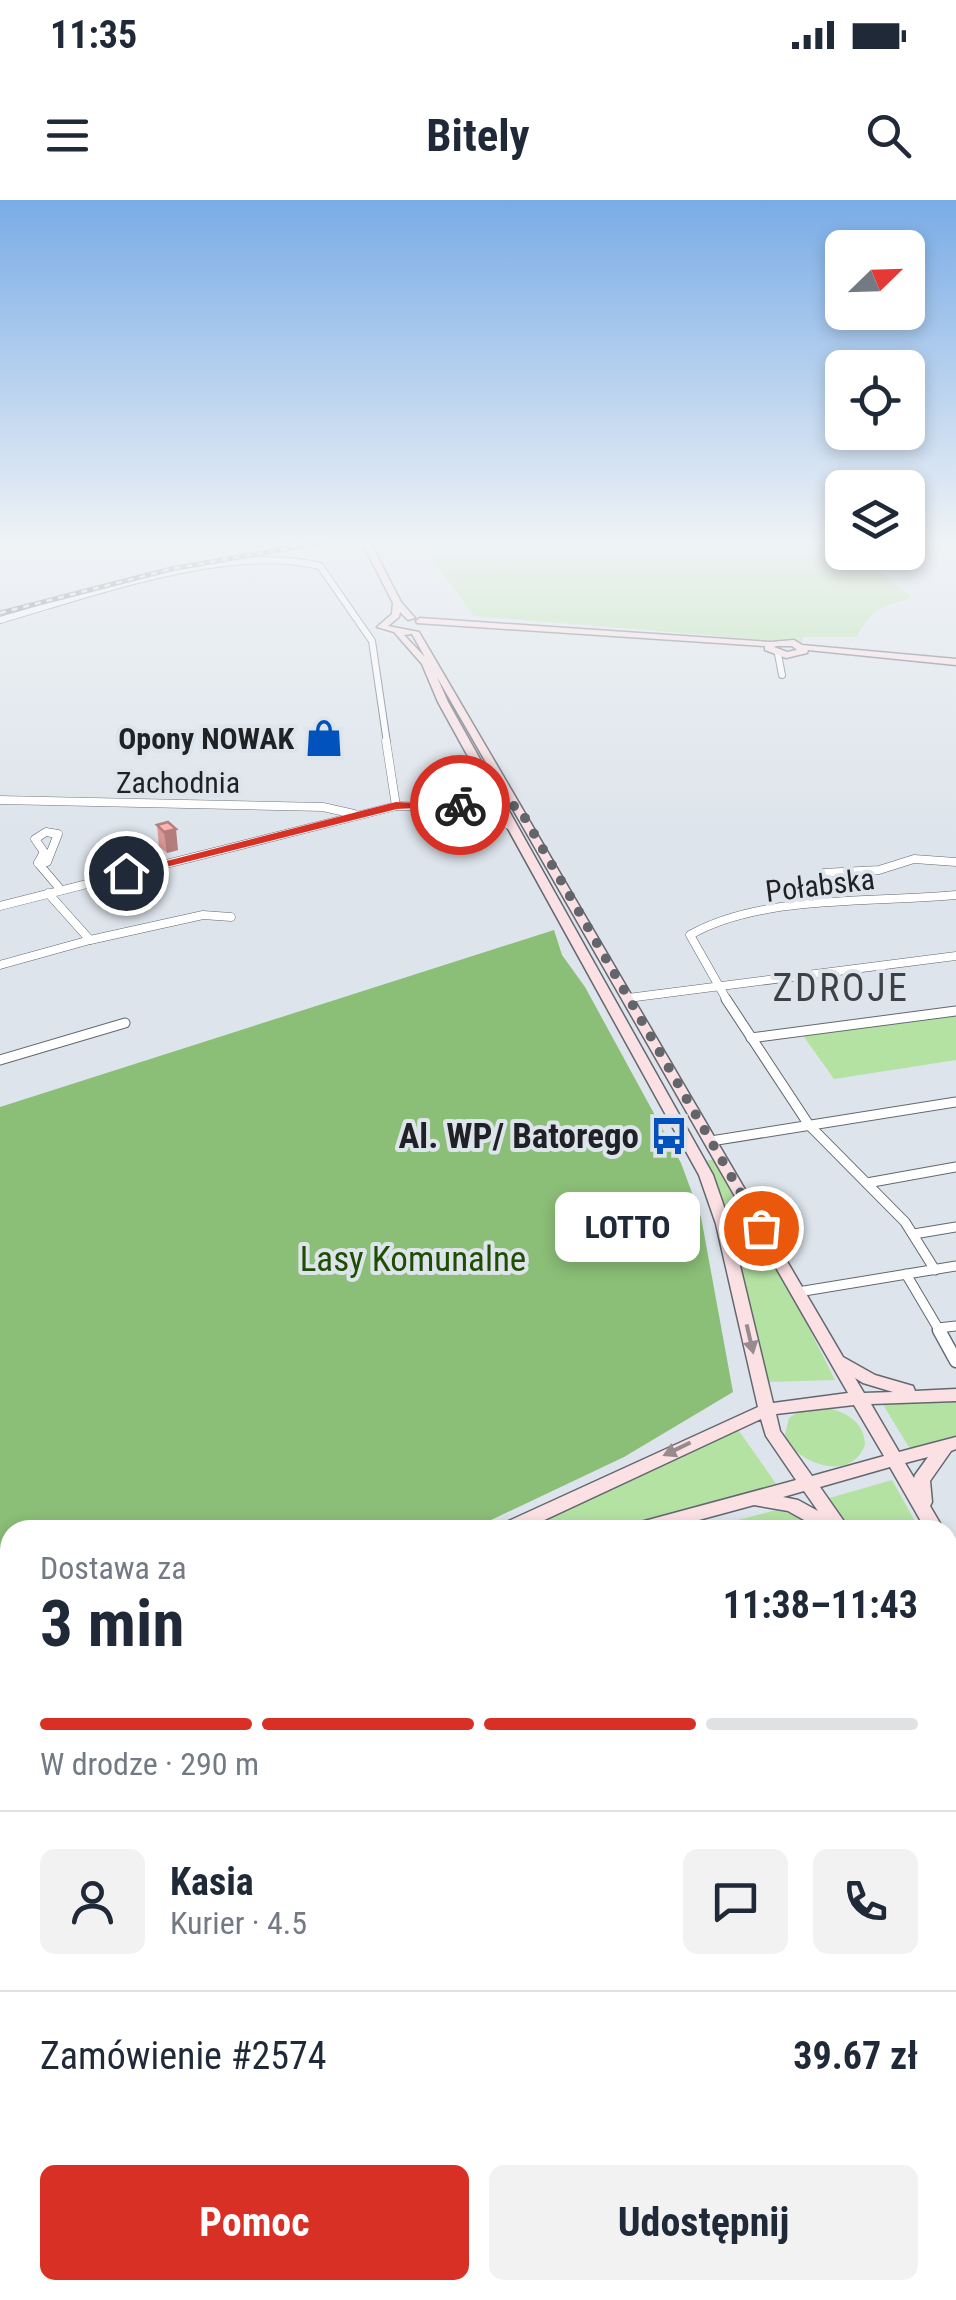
<!DOCTYPE html>
<html lang="pl">
<head>
<meta charset="utf-8">
<style>
  :root { --surface:#fff; --page:#f2f2f3; --text:#1f2937; --muted:#747a83; --line:#e0e1e3; --accent:#d93025 }
  body { margin:0; font-family:"Roboto Condensed",sans-serif; background:var(--page); color:var(--text); height:100vh; display:flex; flex-direction:column; font-size:38px; white-space:nowrap }
  * { box-sizing:border-box; margin:0 }
  p { font-size:32px; color:var(--muted) }
  .icon { flex:none; width:55px; height:55px; fill:none; stroke:currentColor; stroke-width:2; stroke-linecap:round; stroke-linejoin:round }
  .map { position:relative; flex:1; overflow:hidden }
  .panel { position:absolute; left:0px; top:1320px; width:958px; height:780px; display:flex; flex-direction:column; background:var(--surface); border-radius:30px 30px 0 0; box-shadow:0 5px 15px #0003 }
  .panel>* { flex:none }
  .needle { width:65px; rotate:67deg }
  .controls { position:absolute; left:825px; top:30px; display:grid; gap:20px }
  .controls a { display:grid; place-items:center; width:100px; height:100px; border-radius:15px; background:var(--surface); box-shadow:0 5px 15px #0003; font-size:50px }
  .pin { position:absolute; display:grid; place-items:center; width:85px; height:85px; color:#fff; margin:-42px; border:5px solid #fff; border-radius:50%; box-shadow:0 2px 10px #0007 }
  .courier { position:absolute; display:grid; place-items:center; width:100px; height:100px; margin:-50px; border:8px solid #d93025; border-radius:50%; background:#fff; color:#222; box-shadow:0 2px 12px #0007 }
  .bubble { position:absolute; height:70px; border-radius:15px; background:var(--surface); box-shadow:0 5px 15px #0003; font-size:32px; font-weight:700; line-height:70px; text-align:center }
  .head em { font-style:normal; font-weight:700 }
  .head div { display:flex; flex-direction:column-reverse }
  .head { display:flex; align-items:center; justify-content:space-between; height:170px; padding:0 40px }
  h1 { font-size:65px; font-weight:700; line-height:75px }
  .bar { display:grid; grid-template-columns:repeat(4,1fr); gap:15px 10px; align-content:center; height:120px; padding:0 40px }
  .bar i { height:12px; border-radius:8px; background:var(--line) }
  .bar .selected { background:var(--accent) }
  .bar p { grid-column:span 4 }
  .line { display:flex; align-items:center; gap:25px; padding:0 40px; border-top:2px solid var(--line) }
  .line div { flex:1 }
  .round { display:grid; place-items:center; flex:none; width:105px; height:105px; border-radius:15px; background:var(--page) }
  .cta { display:flex; gap:20px; margin-top:auto; padding:20px 40px }
  .cta a { flex:1; height:115px; border-radius:15px; background:var(--accent); color:#fff; font-size:40px; font-weight:700; line-height:115px; text-align:center }
  .cta a+a { background:var(--page); color:var(--text) }
  .status { display:flex; justify-content:space-between; align-items:center; height:70px; padding:0 50px; background:var(--surface); direction:ltr }
  .status svg { height:28px; fill:currentColor }
  header { display:flex; justify-content:space-between; align-items:center; height:130px; padding:0 40px; background:var(--surface); font-size:45px; font-weight:700 }
  .map>svg:first-child { display:block }
  .green { fill:#b4e2a3 }
  .forest { fill:#8bbe77 }
  .lines { fill:none; stroke-linecap:round; stroke-linejoin:round }
  .street-far3-casing { stroke:#63686f; stroke-width:8 }
  .street-far2-casing { stroke:#63686f; stroke-width:9 }
  .street-far1-casing { stroke:#63686f; stroke-width:11 }
  .street-casing { stroke:#63686f; stroke-width:15 }
  .secondary-casing { stroke:#63686f; stroke-width:3 }
  .street-far3 { stroke:#fff; stroke-width:6 }
  .street-far2 { stroke:#fff; stroke-width:8 }
  .street-far1 { stroke:#fff; stroke-width:9 }
  .street { stroke:#fff; stroke-width:12 }
  .secondary { fill:#fbe0e4; fill-rule:evenodd }
  .rail-casing { stroke:#606468; stroke-width:5 }
  .rail { stroke:#dde4eb; stroke-width:2.5; stroke-dasharray:6; stroke-linecap:butt }
  .wall { fill:#da9997 }
  .shaded-wall { fill:#b27d7b }
  .building { fill:#feb2b0; stroke:#b27d7b; stroke-width:2.5 }
  .oneway { fill:#988a8e }
  .route { fill:#d93025 }
  .done { stroke:#62656a; stroke-width:10; stroke-dasharray:0 18 }
  .labels { text-anchor:middle; dominant-baseline:central; stroke-width:8; stroke-linejoin:round; paint-order:stroke }
  .far-poi-label { font-size:30px; font-weight:bold; fill:#1f2124; stroke:#dde4eb; text-anchor:end }
  .far-street-label { font-size:30px; fill:#1f2124; stroke:#dde4eb }
  .poi-label { font-size:35px; font-weight:bold; fill:#1f2124; stroke:#dde4eb; text-anchor:end }
  .park-label { font-size:35px; fill:#1f4e02; stroke:#dde4eb }
  .neighbourhood-label { font-size:38px; letter-spacing:2.5px; fill:#3c4148; stroke:#dde4eb }
</style>
</head>
<body>
<div class="status"><b>11:35</b><svg viewBox="0 0 49 12"><path d="M0 12V9h3v3zM5 12V6h3v6zM10 12V3h3v9zM15 12V0h3v12zM26 1h20v11H26zM47 4h2v5h-2z"/></svg></div>
<header><svg class="icon" aria-label="menu" viewBox="0 0 24 24"><path d="M4 6h16M4 12h16M4 18h16"/></svg>Bitely<svg class="icon" aria-label="search" viewBox="0 0 24 24"><circle cx="10" cy="10" r="6"/><path d="M15 15l6 6"/></svg></header>
<div class="map">
<svg width="956" height="2100" viewBox="0 0 956 2100">
  <rect width="100%" height="100%" fill="#dde4eb"/>
  <g class="green">
    <path d="M 418,340 L 842,340 L 842,352 L 858,353 L 913,398 C 886,404 869,410 857,437 L 803,437 L 802,443 L 474,416 Z"/>
    <path d="M 956,813 L 956,860 L 834,879 L 802,834 Z"/>
    <path d="M 715,959 L 792,1094 L 835,1180 L 768,1182 L 727,1017 L 705,961 Z"/>
    <path d="M 956,1200 L 956,1237 L 910,1249 L 882,1203 Z"/>
    <path d="M 822,1207 C 844,1211 864,1220 865,1245 C 850,1283 802,1264 784,1239 L 789,1218 L 800,1211 Z"/>
    <path d="M 737,1228 L 777,1285 L 617,1330 L 520,1330 Z"/>
    <path d="M 892,1280 L 920,1330 L 849,1330 L 826,1299 Z"/>
    <path d="M 776,1310 L 800,1316 L 818,1330 L 700,1330 Z"/>
    <path d="M 948,1512 L 956,1523 L 956,2050 L 948,2035 Z"/>
    <path d="M 308,2090 L 448,2090 L 456,2100 L 297,2100 Z"/>
  </g>
  <g class="forest">
    <path d="M 554,730 L 562,755 L 585,787 L 681,963 L 701,1017 L 733,1192 L 624,1257 L 470,1330 L 10,1330 L 10,1513 L 0,1518 L 0,907 Z"/>
    <path d="M 10,1697 L 10,1783 L 0,1793 L 0,1698 Z"/>
  </g>
  <g class="lines">
    <g class="street-far3-casing">
      <g id="street-far3">
        <path d="M 282,340 L 291,340"/>
        <path d="M 0,420 C 91,394 228,343 320,366 L 372,441 L 387,543"/>
        <path d="M 778,454 L 782,475"/>
      </g>
    </g>
    <g class="street-far2-casing">
      <g id="street-far2">
        <path d="M 386,541 L 396,606"/>
        <path d="M 0,600 L 323,607 L 354,614"/>
        <path d="M 441,612 L 491,616 L 511,626"/>
        <path d="M 46,632 L 58,634 L 47,662 L 38,663 L 44,652 L 35,639 Z"/>
        <path d="M 38,663 L 61,690"/>
        <path d="M 823,673 L 879,670 L 914,659 L 956,662"/>
        <path d="M 48,693 L 90,740 L 203,715 L 231,717"/>
        <path d="M 0,706 L 396,606 L 501,608"/>
        <path d="M 0,765 L 90,740"/>
        <path d="M 628,798 L 956,756"/>
        <path d="M 728,802 L 690,735 C 761,694 875,703 956,695"/>
      </g>
    </g>
    <g class="street-far1-casing">
      <g id="street-far1">
        <path d="M 726,799 L 809,925 L 905,1022 L 935,1070"/>
        <path d="M 751,838 L 956,811"/>
        <path d="M 0,860 L 125,823"/>
        <path d="M 711,941 L 956,902"/>
        <path d="M 867,983 L 956,967"/>
        <path d="M 914,1034 L 956,1027"/>
        <path d="M 906,1074 L 938,1128 L 956,1126"/>
        <path d="M 798,1092 L 956,1066"/>
        <path d="M 938,1128 L 941,1133"/>
      </g>
    </g>
    <g class="street-casing">
      <path id="street" d="M 939,1130 L 956,1161"/>
    </g>
    <g class="secondary-casing">
      <g id="secondary">
        <path d="M 361,340 L 369,340 L 401,402 L 415,418 L 408,420 L 400,412 L 399,417 L 388,426 L 419,432 L 843,1157 L 875,1175 L 913,1186 L 915,1191 L 956,1189 L 956,1201 L 871,1204 L 899,1252 L 956,1237 L 956,1249 L 951,1251 L 930,1281 L 932,1302 L 930,1306 L 944,1330 L 926,1330 L 890,1267 L 820,1287 L 850,1330 L 822,1330 L 788,1311 L 754,1305 L 662,1330 L 628,1330 L 631,1325 L 637,1323 L 796,1280 L 766,1236 L 761,1219 L 523,1330 L 497,1330 L 500,1325 L 758,1207 L 716,1024 L 699,975 L 438,502 L 422,464 L 394,432 L 377,427 L 392,414 L 393,403 ZM 412,434 L 425,457 L 404,435 ZM 437,477 L 848,1193 L 773,1203 L 730,1024 L 713,975 L 448,502 ZM 855,1178 L 863,1183 L 893,1192 L 864,1193 ZM 854,1205 L 884,1256 L 812,1276 L 780,1231 L 776,1214 ZM 928,1257 L 915,1275 L 914,1278 L 905,1263 ZM 804,1291 L 818,1311 L 798,1300 L 783,1297 Z"/>
        <path d="M 420,418 L 771,442 L 794,440 L 802,445 L 956,459 L 956,465 L 808,450 L 807,453 L 786,458 L 765,450 L 765,446 L 417,423 L 416,421 ZM 776,446 L 792,446 L 797,450 L 787,452 L 774,447 Z"/>
        <path d="M 948,1345 L 956,1350 L 956,1373 L 948,1368 Z"/>
        <path d="M 948,1468 L 956,1472 L 956,1495 L 948,1491 Z"/>
        <path d="M 10,1533 L 10,1551 L 0,1555 L 0,1537 Z"/>
        <path d="M 10,1558 L 10,1577 L 0,1581 L 0,1562 Z"/>
      </g>
    </g>
    <use href="#street-far3" class="street-far3"/>
    <use href="#street-far2" class="street-far2"/>
    <use href="#street-far1" class="street-far1"/>
    <use href="#street" class="street"/>
    <use href="#secondary" class="secondary"/>
    <g class="rail-casing">
      <path id="rail" d="M 0,413 L 171,369 L 336,340"/>
    </g>
    <use href="#rail" class="rail"/>
  </g>
  <path class="wall" d="M 168,622 L 178,650 L 167,653 L 159,646 L 157,625 Z"/>
  <g class="shaded-wall">
    <path d="M 176,629 L 178,650 L 167,653 L 164,632 Z"/>
    <path d="M 705,2090 L 714,2090 L 713,2094 L 708,2100 L 697,2100 Z"/>
  </g>
  <g class="building">
    <path d="M 168,622 L 176,629 L 164,632 L 157,625 Z"/>
    <path d="M 664,2090 L 705,2090 L 697,2100 L 658,2100 Z"/>
    <path d="M 735,2090 L 754,2090 L 765,2100 L 729,2100 L 728,2094 Z"/>
  </g>
  <defs><path id="oneway-solid" d="M-6-.8H1V-3.2L6.5 0L1 3.2V.8H-6Z" transform="scale(2.5)"/></defs>
  <g class="oneway">
    <use href="#oneway-solid" transform="translate(750 1139) rotate(77)"/>
    <use href="#oneway-solid" transform="translate(677 1249) rotate(154)"/>
  </g>
  <linearGradient id="sky" x2="0" y2="1"><stop stop-color="#79ace6"/><stop offset="0.54" stop-color="#f0f3f6"/><stop offset="1" stop-color="#f0f3f6" stop-opacity="0"/></linearGradient>
  <rect width="956" height="634" fill="url(#sky)"/>
  <path class="route" d="M 396,602 L 466,605 L 397,609 L 126,677 L 120,673 Z"/>
  <g class="lines">
    <path class="done" d="M 460,605 L 518,606 L 761,1028"/>
  </g>
  <defs>
    <g id="shop-bare" transform="scale(3)"><path d="M-5-2.5h2.3a2.7 3.5 0 0 1 5.4 0H5L5.5 6h-11ZM-1.5-2.5h3a1.5 2.3 0 0 0-3 0Z" fill="#0152bc" stroke="#dde4eb" stroke-width="2.5" paint-order="stroke"/></g>
    <g id="bus-bare" transform="scale(3)"><path d="M-5-6H5V4H4V6H2V4H-2V6H-4V4H-5ZM-3.5-4V0h7V-4ZM-3.5 1.2v1.5H-2V1.2ZM2 1.2v1.5H3.5V1.2Z" fill="#0152bc" stroke="#dde4eb" stroke-width="2.5" paint-order="stroke"/></g>
  </defs>
  <g fill-rule="evenodd">
    <use href="#shop-bare" x="324" y="538"/>
    <use href="#bus-bare" x="669" y="936"/>
  </g>
  <g class="labels">
    <g class="far-poi-label">
      <text x="294" y="538">Opony NOWAK</text>
    </g>
    <g class="far-street-label">
      <text x="178" y="582">Zachodnia</text>
      <text transform="translate(820 685) rotate(-7)">Połabska</text>
    </g>
    <g class="poi-label">
      <text x="639" y="936">Al. WP/ Batorego</text>
    </g>
    <g class="park-label">
      <text x="413" y="1059">Lasy Komunalne</text>
    </g>
    <g class="neighbourhood-label">
      <text x="841" y="788">ZDROJE</text>
    </g>
  </g>
</svg>
<div class="controls">
<a><svg class="needle" viewBox="-14 -14 28 28"><path d="M0-13l5 13h-10z" fill="#e53935"/><path d="M0 13l5-13h-10z" fill="#747a83"/></svg></a>
<a><svg class="icon" aria-label="locate" viewBox="0 0 24 24"><circle cx="12" cy="12" r="6"/><path d="M12 2v4M12 18v4M2 12h4M18 12h4"/></svg></a>
<a><svg class="icon" aria-label="layers" viewBox="0 0 24 24"><path d="M12 4l9 5-9 5-9-5zM3 14l9 5 9-5"/></svg></a>
</div>
<div class="pin" style="left:761px;top:1028px;background:#ea580c"><svg class="icon" aria-label="bag" viewBox="0 0 24 24"><path d="M5 8h14l-1 12H6zM9 8a3 3 0 0 1 6 0"/></svg></div>
<div class="pin" style="left:126px;top:673px;background:#1f2937"><svg class="icon" aria-label="home" viewBox="0 0 24 24"><path d="M3 11l9-7 9 7M6 9v11h12V9"/></svg></div>
<div class="courier" style="left:460px;top:605px"><svg class="icon" aria-label="bike" viewBox="0 0 24 24"><circle cx="6" cy="16" r="4"/><circle cx="18" cy="16" r="4"/><path d="M6 16l4-8h5l3 8M10 8l3 8H6M13 5h3"/></svg></div>
<div class="bubble" style="left:555px;top:992px;width:145px">LOTTO</div>
<section class="panel">
<div class="head"><div><h1>3 min</h1><p>Dostawa za</p></div><em>11:38–11:43</em></div>
<div class="bar"><i class="selected"></i><i class="selected"></i><i class="selected"></i><i></i><p>W drodze · 290 m</p></div>
<div class="line" style="height:180px"><a class="round"><svg class="icon" aria-label="person" viewBox="0 0 24 24"><circle cx="12" cy="8" r="4"/><path d="M4 21q1-7 8-7t8 7"/></svg></a><div><b>Kasia</b><p>Kurier · 4.5</p></div><a class="round"><svg class="icon" aria-label="chat" viewBox="0 0 24 24"><path d="M4 5h16v11H9l-5 4z"/></svg></a><a class="round"><svg class="icon" aria-label="phone" viewBox="0 0 24 24"><path d="M5 4h4l2 5-3 2q2 4 5 5l2-3 5 2v4C11 20 4 13 5 4z"/></svg></a></div>
<div class="line" style="height:130px"><div>Zamówienie #2574</div><b>39.67 zł</b></div>
<div class="cta"><a>Pomoc</a><a>Udostępnij</a></div>
</section>
</div>
</body>
</html>
